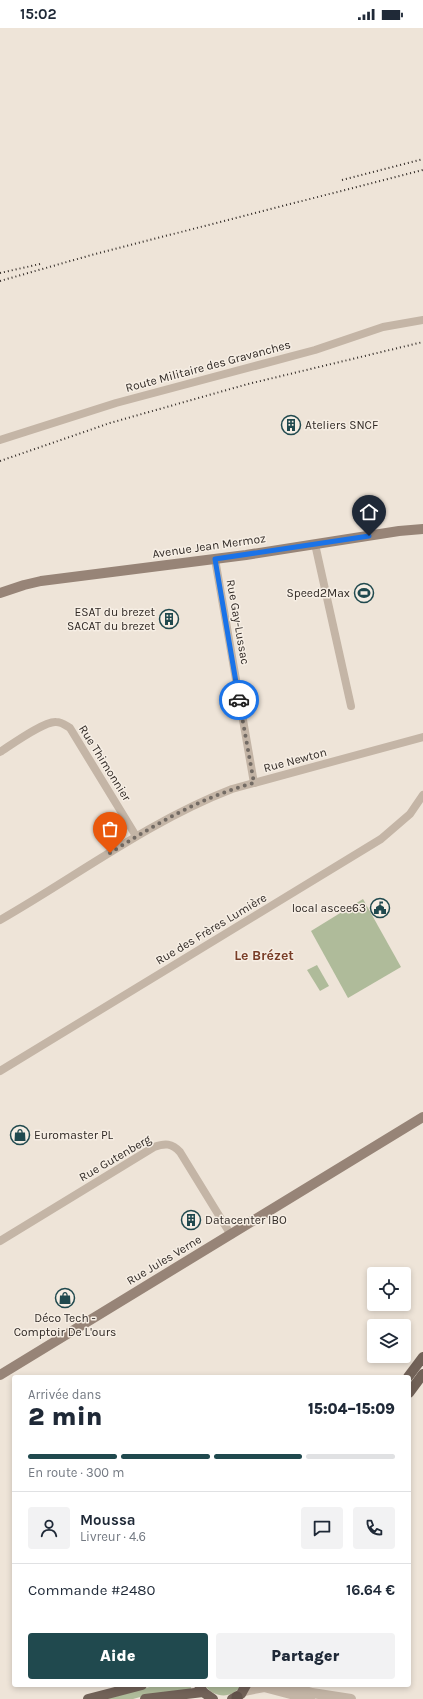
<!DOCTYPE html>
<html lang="fr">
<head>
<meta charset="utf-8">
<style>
  :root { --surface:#fff; --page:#f2f2f3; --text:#1f2937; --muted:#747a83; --line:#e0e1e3; --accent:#20494e }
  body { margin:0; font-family:Karla,sans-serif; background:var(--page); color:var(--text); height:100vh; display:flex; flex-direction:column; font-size:15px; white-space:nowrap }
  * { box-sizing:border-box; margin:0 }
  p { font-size:13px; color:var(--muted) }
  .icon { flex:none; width:22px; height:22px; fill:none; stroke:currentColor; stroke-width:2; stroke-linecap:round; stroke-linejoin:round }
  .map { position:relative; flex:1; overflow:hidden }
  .panel { position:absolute; left:12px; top:1347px; width:399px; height:312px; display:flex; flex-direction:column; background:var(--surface); border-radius:4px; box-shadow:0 2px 6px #0003 }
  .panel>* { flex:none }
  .fabs { position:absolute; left:367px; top:1239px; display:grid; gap:8px }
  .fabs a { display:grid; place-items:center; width:44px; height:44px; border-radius:4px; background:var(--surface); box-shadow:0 2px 6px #0003; font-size:20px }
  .pin { position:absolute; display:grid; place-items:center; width:34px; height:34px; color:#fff; margin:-41px -17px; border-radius:50% 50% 50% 0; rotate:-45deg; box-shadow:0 0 4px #0007 }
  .pin .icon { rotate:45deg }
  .courier { position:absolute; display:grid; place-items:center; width:40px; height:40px; margin:-20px; border:3px solid #1a73e8; border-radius:50%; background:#fff; color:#222; box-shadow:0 1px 5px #0007 }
  .summary em { font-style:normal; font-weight:800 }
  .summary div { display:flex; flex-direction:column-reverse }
  .summary { display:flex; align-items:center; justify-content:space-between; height:68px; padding:0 16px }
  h1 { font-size:26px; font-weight:800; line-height:30px }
  .bar { display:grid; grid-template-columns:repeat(4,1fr); gap:6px 4px; align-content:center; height:48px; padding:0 16px }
  .bar i { height:5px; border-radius:3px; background:var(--line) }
  .bar .selected { background:var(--accent) }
  .bar p { grid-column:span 4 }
  .line { display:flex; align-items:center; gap:10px; padding:0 16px; border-top:1px solid var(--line) }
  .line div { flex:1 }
  .round { display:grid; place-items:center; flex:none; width:42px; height:42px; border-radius:4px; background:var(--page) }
  .primary-button { display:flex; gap:8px; margin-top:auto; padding:8px 16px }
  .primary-button a { flex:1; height:46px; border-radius:4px; background:var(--accent); color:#fff; font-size:16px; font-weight:800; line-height:46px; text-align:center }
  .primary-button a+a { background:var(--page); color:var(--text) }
  .status { display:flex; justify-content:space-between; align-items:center; height:28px; padding:0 20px; background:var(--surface); direction:ltr }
  .status svg { height:11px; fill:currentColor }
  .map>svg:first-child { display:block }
  .green { fill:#afbb9a }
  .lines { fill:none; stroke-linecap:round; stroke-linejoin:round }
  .minor { stroke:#c4b5a6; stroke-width:8 }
  .tertiary { stroke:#c4b5a6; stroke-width:10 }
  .secondary { stroke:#978477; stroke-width:10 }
  .primary { stroke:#726258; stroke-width:10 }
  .trunk { stroke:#62534b; stroke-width:11 }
  .rail { stroke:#312a26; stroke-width:2; stroke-dasharray:1 3; stroke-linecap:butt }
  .done { stroke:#736b64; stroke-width:4; stroke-dasharray:0 7.2 }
  .route { stroke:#1a73e8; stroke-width:5 }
  .labels { text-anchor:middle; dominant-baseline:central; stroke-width:3; stroke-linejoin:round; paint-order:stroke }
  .street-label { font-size:12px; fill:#312a26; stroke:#f6eee4 }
  .poi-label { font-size:12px; fill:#312a26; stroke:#f6eee4; text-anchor:start }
  .quarter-label { font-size:14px; font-weight:bold; fill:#783d27; stroke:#f6eee4 }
</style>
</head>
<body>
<div class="status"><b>15:02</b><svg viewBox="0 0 49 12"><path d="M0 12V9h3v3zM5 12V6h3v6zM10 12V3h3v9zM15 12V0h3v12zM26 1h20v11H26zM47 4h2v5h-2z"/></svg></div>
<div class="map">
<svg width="423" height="1671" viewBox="0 0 423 1671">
  <rect width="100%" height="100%" fill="#eee4d8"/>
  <g class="green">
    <path d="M 363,871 L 401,939 L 348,970 L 311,903 Z"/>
    <path d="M 317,937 L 329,958 L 320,963 L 307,942 Z"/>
    <path d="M 158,1657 L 191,1657 L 191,1661 L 144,1668 L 133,1671 L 99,1671 Z"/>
    <path d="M 204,1657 L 242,1657 C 231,1671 216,1671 204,1657 Z"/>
  </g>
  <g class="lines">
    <g class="minor">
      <path d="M 0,412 L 116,375 L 315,322 L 383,299 L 423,292"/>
      <path d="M 315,516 L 351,678"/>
      <path d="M 215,531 L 254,755"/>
      <path d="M 0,724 C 11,717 44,693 56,694 C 62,694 65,697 70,700 L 136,808"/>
      <path d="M 0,892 C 77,848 149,793 232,761 L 423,709"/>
      <path d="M 0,1043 L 381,811 L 410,786 L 423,767"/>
      <path d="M 0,1213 L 154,1119 C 165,1115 172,1115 180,1124 L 231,1207"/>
    </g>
    <g class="tertiary">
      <path d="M 285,1657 L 312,1665 L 351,1671"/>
      <path d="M 244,1663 L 264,1659 L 310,1671"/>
    </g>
    <g class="secondary">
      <path d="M 0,565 L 24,557 L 41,553 L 246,527 L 399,503 L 423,501"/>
      <path d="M 0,1347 L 423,1089"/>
    </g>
    <g class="primary">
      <path d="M 408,1349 L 423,1329"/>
      <path d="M 409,1365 L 423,1346"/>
      <path d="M 199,1657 L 203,1664 L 213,1671"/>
      <path d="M 88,1671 L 142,1657"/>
      <path d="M 145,1671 L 203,1664"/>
      <path d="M 232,1671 L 241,1666 L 246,1657"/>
    </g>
    <path class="trunk" d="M 237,1671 L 237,1669"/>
    <g class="rail">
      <path d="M 342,152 L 423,131"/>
      <path d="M 0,245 L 40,236"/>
      <path d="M 0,253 L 95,226 L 423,142"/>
      <path d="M 0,433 L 110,395 L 248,356 L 423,314"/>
    </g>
  </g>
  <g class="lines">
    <path class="done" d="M 110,825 C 156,796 201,769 254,755 L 239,672"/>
    <path class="route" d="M 239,672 L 215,531 L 369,508"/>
  </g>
  <defs>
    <g id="building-ring" transform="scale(1)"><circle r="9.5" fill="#f6eee4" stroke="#20494e" stroke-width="1.5"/><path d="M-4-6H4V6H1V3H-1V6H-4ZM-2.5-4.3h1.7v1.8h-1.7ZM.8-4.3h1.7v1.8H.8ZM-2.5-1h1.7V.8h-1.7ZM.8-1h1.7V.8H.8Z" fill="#20494e"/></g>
    <g id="stadium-ring" transform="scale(1)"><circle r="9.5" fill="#f6eee4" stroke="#20494e" stroke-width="1.5"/><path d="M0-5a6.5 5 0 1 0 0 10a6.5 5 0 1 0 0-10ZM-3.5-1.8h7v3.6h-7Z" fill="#20494e"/></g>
    <g id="civic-ring" transform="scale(1)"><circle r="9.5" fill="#f6eee4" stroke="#20494e" stroke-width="1.5"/><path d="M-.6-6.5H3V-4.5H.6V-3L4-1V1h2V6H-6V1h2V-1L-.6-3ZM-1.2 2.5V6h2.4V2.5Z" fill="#20494e"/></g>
    <g id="shop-ring" transform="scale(1)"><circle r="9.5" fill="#f6eee4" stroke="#20494e" stroke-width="1.5"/><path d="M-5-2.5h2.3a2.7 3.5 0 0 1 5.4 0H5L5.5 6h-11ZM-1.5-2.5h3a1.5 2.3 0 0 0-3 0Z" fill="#20494e"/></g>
  </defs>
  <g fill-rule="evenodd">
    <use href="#building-ring" x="291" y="397"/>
    <use href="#stadium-ring" x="364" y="565"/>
    <use href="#building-ring" x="169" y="591"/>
    <use href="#civic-ring" x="380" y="880"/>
    <use href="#shop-ring" x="20" y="1107"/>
    <use href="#building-ring" x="191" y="1192"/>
    <use href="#shop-ring" x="65" y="1270"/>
  </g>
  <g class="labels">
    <g class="street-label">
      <text transform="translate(208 338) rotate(-15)">Route Militaire des Gravanches</text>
      <text transform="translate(209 518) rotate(-8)">Avenue Jean Mermoz</text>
      <text transform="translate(238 594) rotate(80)">Rue Gay-Lussac</text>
      <text transform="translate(295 732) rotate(-15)">Rue Newton</text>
      <text transform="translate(105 735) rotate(58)">Rue Thimonnier</text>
      <text transform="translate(211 901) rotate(-31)">Rue des Frères Lumière</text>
      <text transform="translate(115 1130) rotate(-30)">Rue Gutenberg</text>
      <text transform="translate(164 1232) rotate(-31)">Rue Jules Verne</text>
    </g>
    <g class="poi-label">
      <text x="305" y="397">Ateliers SNCF</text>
      <text x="350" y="565" text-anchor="end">Speed2Max</text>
      <text x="155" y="584" text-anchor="end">ESAT du brezet<tspan x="155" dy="14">SACAT du brezet</tspan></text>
      <text x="366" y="880" text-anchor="end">local ascee63</text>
      <text x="34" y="1107">Euromaster PL</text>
      <text x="205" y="1192">Datacenter IBO</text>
      <text x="65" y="1290" text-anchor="middle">Déco Tech -<tspan x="65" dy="14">Comptoir De L'ours</tspan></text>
    </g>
    <g class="quarter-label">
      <text x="264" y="927">Le Brézet</text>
    </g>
  </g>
</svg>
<div class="fabs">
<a><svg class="icon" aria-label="locate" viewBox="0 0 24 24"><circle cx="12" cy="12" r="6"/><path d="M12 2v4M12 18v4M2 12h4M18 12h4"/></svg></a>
<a><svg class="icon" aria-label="layers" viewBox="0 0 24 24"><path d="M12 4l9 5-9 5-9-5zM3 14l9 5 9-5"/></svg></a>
</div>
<div class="pin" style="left:110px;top:825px;background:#ea580c"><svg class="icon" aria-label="bag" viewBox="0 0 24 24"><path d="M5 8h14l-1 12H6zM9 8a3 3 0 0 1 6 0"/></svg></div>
<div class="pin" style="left:369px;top:508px;background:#1f2937"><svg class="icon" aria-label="home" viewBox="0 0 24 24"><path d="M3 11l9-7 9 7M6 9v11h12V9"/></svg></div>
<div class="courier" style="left:239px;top:672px"><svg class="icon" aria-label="car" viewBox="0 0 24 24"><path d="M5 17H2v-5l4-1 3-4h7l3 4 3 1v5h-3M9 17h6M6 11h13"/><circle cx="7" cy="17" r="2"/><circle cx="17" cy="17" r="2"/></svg></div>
<section class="panel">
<div class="summary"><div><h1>2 min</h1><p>Arrivée dans</p></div><em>15:04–15:09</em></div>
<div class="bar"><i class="selected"></i><i class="selected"></i><i class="selected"></i><i></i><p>En route · 300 m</p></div>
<div class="line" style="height:72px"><a class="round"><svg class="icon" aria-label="person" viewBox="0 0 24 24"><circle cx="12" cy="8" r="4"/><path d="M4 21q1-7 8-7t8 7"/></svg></a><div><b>Moussa</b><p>Livreur · 4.6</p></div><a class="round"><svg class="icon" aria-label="chat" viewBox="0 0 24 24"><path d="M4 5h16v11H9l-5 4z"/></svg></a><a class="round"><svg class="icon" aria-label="phone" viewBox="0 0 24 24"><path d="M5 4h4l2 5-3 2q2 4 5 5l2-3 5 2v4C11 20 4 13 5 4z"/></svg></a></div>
<div class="line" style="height:52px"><div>Commande #2480</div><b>16.64 €</b></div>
<div class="primary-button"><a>Aide</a><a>Partager</a></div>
</section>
</div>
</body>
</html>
